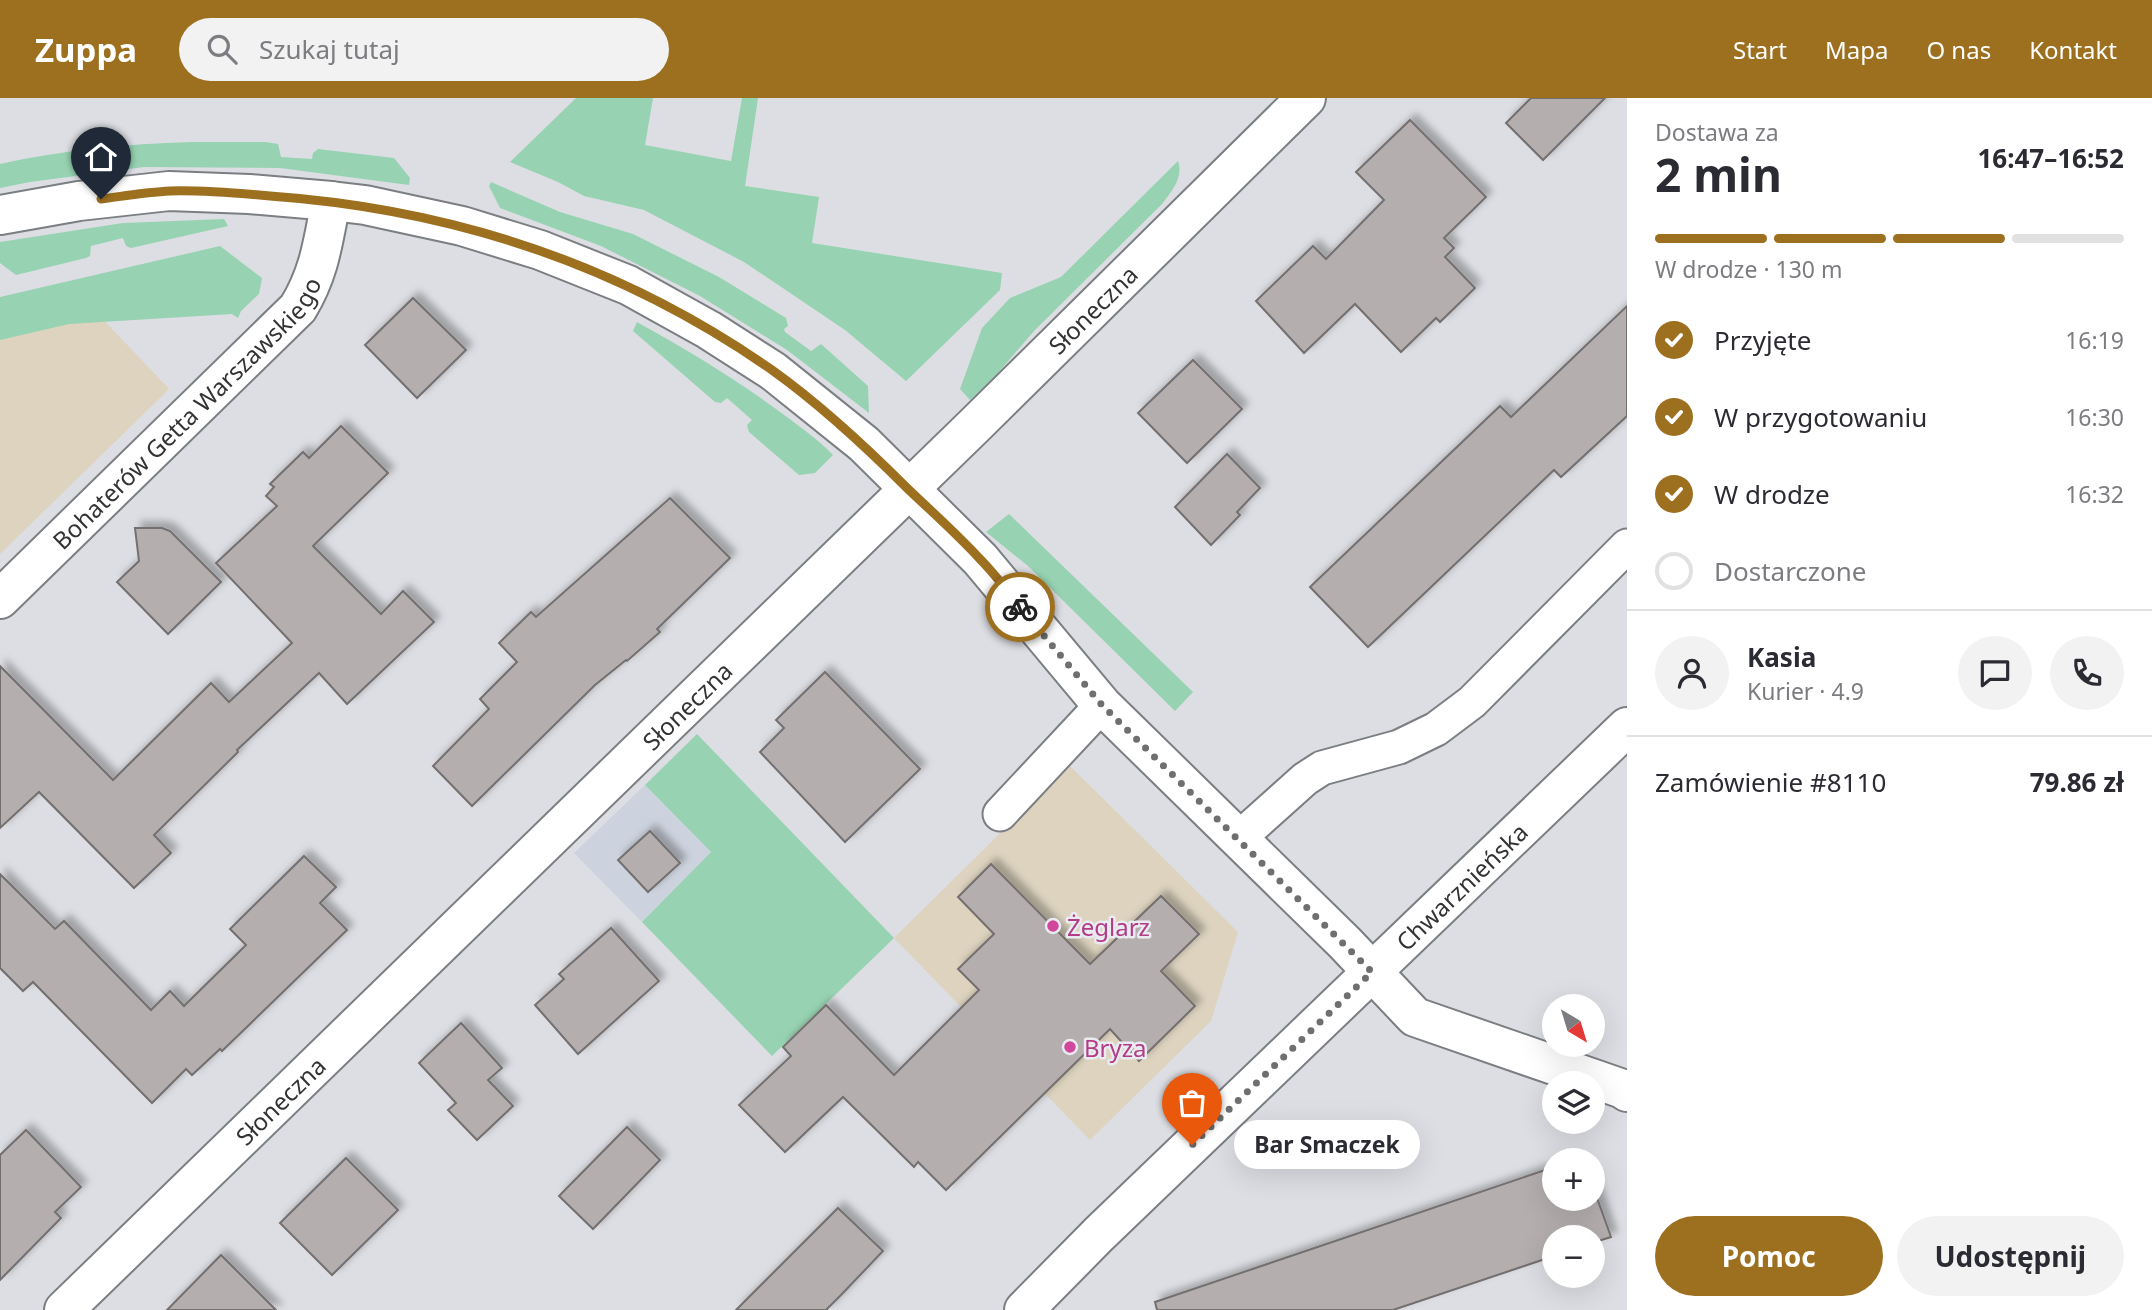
<!DOCTYPE html>
<html lang="pl">
<head>
<meta charset="utf-8">
<style>
  :root { --surface:#fff; --page:#f2f2f3; --text:#2b2b33; --muted:#7c7c81; --line:#e1e1e2; --accent:#9d7020 }
  body { margin:0; font-family:"Noto Sans",sans-serif; background:var(--page); color:var(--text); height:100vh; display:flex; flex-direction:column; font-size:26px; white-space:nowrap }
  * { box-sizing:border-box; margin:0 }
  p { font-size:23px; color:var(--muted) }
  .icon { flex:none; width:38px; height:38px; fill:none; stroke:currentColor; stroke-width:2; stroke-linecap:round; stroke-linejoin:round }
  .map { position:relative; flex:1; overflow:hidden }
  .details { display:flex; flex-direction:column; background:var(--surface); width:525px }
  .details>* { flex:none }
  .needle { width:46px; rotate:142deg }
  .fabs { position:absolute; left:1542px; top:896px; display:grid; gap:14px }
  .fabs a { display:grid; place-items:center; width:63px; height:63px; border-radius:50%; background:var(--surface); box-shadow:0 7px 28px #0002; font-size:35px }
  .pin { position:absolute; display:grid; place-items:center; width:60px; height:60px; color:#fff; margin:-72px -30px; border-radius:50% 50% 50% 0; rotate:-45deg; box-shadow:0 0 7px #0007 }
  .pin .icon { rotate:45deg }
  .courier { position:absolute; display:grid; place-items:center; width:70px; height:70px; margin:-35px; border:5px solid #9d7020; border-radius:50%; background:#fff; color:#222; box-shadow:0 2px 9px #0007 }
  .bubble { position:absolute; height:49px; border-radius:24px; background:var(--surface); box-shadow:0 7px 28px #0002; font-size:23px; font-weight:700; line-height:49px; text-align:center }
  .head em { font-style:normal; font-weight:700 }
  .head div { display:flex; flex-direction:column-reverse }
  .head { display:flex; align-items:center; justify-content:space-between; height:119px; padding:0 28px }
  h1 { font-size:46px; font-weight:700; line-height:52px }
  .bar { display:grid; grid-template-columns:repeat(4,1fr); gap:10px 7px; align-content:center; height:84px; padding:0 28px }
  .bar i { height:9px; border-radius:5px; background:var(--line) }
  .bar .on { background:var(--accent) }
  .bar p { grid-column:span 4 }
  .line { display:flex; align-items:center; gap:18px; padding:0 28px; border-top:2px solid var(--line) }
  .line div { flex:1 }
  .round { display:grid; place-items:center; flex:none; width:74px; height:74px; border-radius:37px; background:var(--page) }
  ol { padding:0 28px; list-style:none }
  li { display:flex; align-items:center; gap:21px; height:77px }
  li p { margin-inline-start:auto }
  li .icon { padding:7px; border-radius:50%; background:var(--accent); color:#fff; stroke-width:4 }
  li:last-child { color:var(--muted) }
  li i { width:38px; height:38px; border:4px solid var(--line); border-radius:50% }
  .action { display:flex; gap:14px; margin-top:auto; padding:14px 28px }
  .action a { flex:1; height:80px; border-radius:42px; background:var(--accent); color:#fff; font-size:28px; font-weight:700; line-height:80px; text-align:center }
  .action a+a { background:var(--page); color:var(--text) }
  header { display:flex; align-items:center; gap:42px; box-sizing:border-box; height:98px; padding:0 35px; background:var(--accent); color:#fff }
  header strong { font-size:33px }
  nav { display:flex; gap:38px; margin-inline-start:auto; font-size:24px }
  .search { width:490px; height:63px; background:var(--page); display:flex; align-items:center; gap:18px; box-sizing:border-box; padding:0 24px; border-radius:38px; color:var(--muted); font-size:26px }
  main { display:flex; flex:1; min-height:0 }
  .map>svg:first-child { display:block }
  .commercial { fill:#ddd3bf }
  .built { fill:#cdd3de }
  .green { fill:#97d3b2 }
  .building { fill:#b4aeae; stroke:#746f6f; stroke-width:2; filter:url(#shadow) }
  .lines { fill:none; stroke-linecap:round; stroke-linejoin:round }
  .service-casing { stroke:#7b7e82; stroke-width:37 }
  .minor-casing { stroke:#7b7e82; stroke-width:42 }
  .secondary-casing { stroke:#7b7e82; stroke-width:42 }
  .service { stroke:#fff; stroke-width:33 }
  .minor { stroke:#fff; stroke-width:38 }
  .secondary { stroke:#fff; stroke-width:38 }
  .done { stroke:#6e6f71; stroke-width:7; stroke-dasharray:0 12.6 }
  .route { stroke:#9d7020; stroke-width:9 }
  .hotel-dot { fill:#d1479c; stroke:#e9ebf0; stroke-width:2.5 }
  .labels { text-anchor:middle; dominant-baseline:central; stroke-width:5; stroke-linejoin:round; paint-order:stroke }
  .street-label { font-size:24px; fill:#323334; stroke:#e9ebf0 }
  .hotel-label { font-size:24px; fill:#b23c85; stroke:#e9ebf0; text-anchor:start }
</style>
</head>
<body>
<header>
<strong>Zuppa</strong>
<div class="search"><svg class="icon" aria-label="search" viewBox="0 0 24 24"><circle cx="10" cy="10" r="6"/><path d="M15 15l6 6"/></svg>Szukaj tutaj</div>
<nav><a>Start</a><a>Mapa</a><a>O nas</a><a>Kontakt</a></nav>
</header>
<main>
<div class="map">
<svg width="1627" height="1212" viewBox="0 0 1627 1212">
  <defs>
    <filter id="shadow"><feDropShadow dx="6" dy="-6" stdDeviation="3.5" flood-color="#0004"/></filter>
  </defs>
  <rect width="100%" height="100%" fill="#dcdee3"/>
  <g class="commercial">
    <path d="M 76,193 L 169,291 L 0,456 L 0,203 Z"/>
    <path d="M 1069,667 L 1238,834 L 1211,923 L 1090,1042 L 894,840 Z"/>
  </g>
  <path class="built" d="M 645,687 L 711,754 L 642,824 L 574,755 Z"/>
  <g class="green">
    <path d="M 576,0 L 653,0 L 645,47 L 731,63 L 742,0 L 758,0 L 745,88 L 819,99 L 812,145 L 1002,175 L 1000,192 L 906,283 L 845,232 L 744,164 L 644,112 L 584,98 L 558,84 L 510,64 Z"/>
    <path d="M 191,44 L 266,44 L 278,46 L 281,59 L 312,61 L 313,55 L 318,51 L 394,60 L 410,80 L 409,87 L 280,70 L 144,69 L 30,84 L 0,90 L 0,66 C 63,52 126,46 191,44 Z"/>
    <path d="M 1178,63 C 1184,80 1171,94 1162,106 L 1034,233 L 997,276 L 970,302 L 960,291 L 982,230 L 1010,200 L 1061,179 Z"/>
    <path d="M 491,84 L 560,114 L 633,136 L 719,179 L 786,220 L 788,228 L 784,231 L 785,234 L 811,253 L 821,246 L 868,288 L 869,315 L 787,252 L 700,198 L 601,148 L 500,110 L 489,88 Z"/>
    <path d="M 224,121 L 228,128 L 131,150 L 126,148 L 123,140 L 91,148 L 90,158 L 86,160 L 16,177 L 0,165 L 0,144 L 123,125 Z"/>
    <path d="M 220,148 L 262,180 L 259,196 L 241,213 L 238,220 L 232,216 L 69,226 L 0,242 L 0,199 Z"/>
    <path d="M 637,224 C 688,252 737,282 783,316 C 800,329 818,341 833,357 L 815,375 L 799,377 L 749,334 L 747,327 L 752,322 L 727,300 L 721,305 L 715,304 L 633,233 Z"/>
    <path d="M 1009,416 L 1193,594 L 1175,613 L 1028,468 L 986,434 Z"/>
    <path d="M 697,636 L 894,840 L 772,958 L 642,824 L 711,754 L 645,687 Z"/>
  </g>
  <g class="building">
    <path d="M 1531,0 L 1605,0 L 1543,62 L 1506,25 Z"/>
    <path d="M 1410,22 L 1486,99 L 1444,140 L 1454,150 L 1445,159 L 1475,190 L 1440,224 L 1436,220 L 1401,254 L 1355,206 L 1304,255 L 1256,203 L 1313,148 L 1326,161 L 1384,102 L 1356,74 Z"/>
    <path d="M 413,200 L 466,252 L 417,300 L 365,247 Z"/>
    <path d="M 1627,208 L 1627,318 L 1561,379 L 1554,372 L 1368,549 L 1310,489 L 1500,308 L 1511,319 Z"/>
    <path d="M 1193,262 L 1242,311 L 1187,365 L 1138,315 Z"/>
    <path d="M 341,328 L 388,375 L 313,448 L 381,516 L 403,493 L 434,524 L 347,606 L 319,575 L 237,652 L 238,654 L 154,737 L 171,755 L 134,790 L 39,694 L 0,730 L 0,568 L 113,682 L 211,585 L 229,604 L 292,545 L 216,465 L 277,408 L 266,398 L 274,389 L 270,386 L 303,354 L 309,360 Z"/>
    <path d="M 1227,356 L 1260,390 L 1237,414 L 1240,417 L 1211,447 L 1175,409 Z"/>
    <path d="M 670,400 L 730,460 L 657,531 L 660,534 L 627,563 L 626,562 L 595,587 L 472,708 L 433,668 L 489,611 L 480,601 L 517,564 L 499,545 L 531,514 L 536,519 Z"/>
    <path d="M 135,430 L 162,430 L 170,433 L 221,484 L 168,536 L 117,484 L 139,463 Z"/>
    <path d="M 825,574 L 920,671 L 845,744 L 760,654 L 784,630 L 776,622 Z"/>
    <path d="M 650,733 L 680,765 L 648,794 L 618,762 Z"/>
    <path d="M 304,758 L 336,789 L 320,805 L 347,832 L 222,953 L 220,951 L 192,977 L 186,971 L 152,1005 L 33,884 L 23,893 L 0,870 L 0,776 L 55,831 L 64,823 L 151,912 L 170,893 L 184,908 L 246,847 L 230,831 Z"/>
    <path d="M 991,766 L 1090,866 L 1161,798 L 1199,836 L 1161,873 L 1195,908 L 1139,963 L 1110,931 L 946,1092 L 918,1064 L 914,1069 L 843,999 L 785,1054 L 739,1007 L 791,958 L 783,949 L 826,907 L 894,977 L 979,892 L 958,871 L 994,836 L 958,799 Z"/>
    <path d="M 611,830 L 659,883 L 578,956 L 535,907 L 564,881 L 559,876 Z"/>
    <path d="M 461,925 L 502,970 L 488,982 L 513,1008 L 477,1042 L 448,1012 L 456,1005 L 419,965 Z"/>
    <path d="M 627,1029 L 660,1062 L 593,1131 L 559,1098 Z"/>
    <path d="M 26,1032 L 81,1089 L 55,1114 L 61,1120 L 0,1182 L 0,1057 Z"/>
    <path d="M 346,1060 L 398,1112 L 332,1177 L 280,1125 Z"/>
    <path d="M 1554,1069 L 1554,1101 L 1592,1101 L 1592,1086 L 1611,1139 L 1592,1145 L 1592,1139 L 1554,1139 L 1554,1158 L 1393,1212 L 1157,1212 L 1155,1204 Z"/>
    <path d="M 838,1110 L 883,1153 L 841,1197 L 826,1212 L 736,1212 Z"/>
    <path d="M 221,1157 L 276,1212 L 167,1212 Z"/>
  </g>
  <g class="lines">
    <g class="service-casing">
      <g id="service">
        <path d="M 1000,716 L 1102,607"/>
        <path d="M 1238,741 L 1305,681 L 1322,670 L 1399,649 L 1436,631 L 1472,604 L 1627,448"/>
      </g>
    </g>
    <g class="minor-casing">
      <g id="minor">
        <path d="M 0,117 L 79,103 L 169,93 L 249,96 L 331,103 L 365,107 L 462,128 L 540,152 L 628,187 L 709,232 L 773,273 L 864,346 L 980,461 L 1102,607 L 1345,845 L 1415,919 L 1623,991 L 1627,994"/>
        <path id="s1" d="M 0,501 L 298,210 C 320,174 323,143 331,103"/>
        <path id="s2" d="M 64,1212 L 974,328 L 1306,0"/>
      </g>
    </g>
    <g class="secondary-casing">
      <g id="secondary">
        <path id="s3" d="M 1024,1212 L 1099,1136 L 1627,629"/>
      </g>
    </g>
    <use href="#service" class="service"/>
    <use href="#minor" class="minor"/>
    <use href="#secondary" class="secondary"/>
  </g>
  <g class="lines">
    <path class="done" d="M 1020,509 L 1102,607 L 1372,874 L 1192,1047"/>
    <path class="route" d="M 101,101 C 124,98 147,94 170,93 C 203,92 237,95 270,98 C 452,111 622,167 772,272 C 821,307 865,348 907,390 C 931,413 957,436 979,460 C 994,475 1007,492 1020,509"/>
  </g>
  <g class="hotel-dot">
    <circle cx="1053" cy="828" r="7"/>
    <circle cx="1070" cy="949" r="7"/>
  </g>
  <g class="labels">
    <g class="street-label">
      <text stroke="none"><textPath href="#s2" startOffset="1435">Słoneczna</textPath></text>
      <text stroke="none"><textPath href="#s1" startOffset="264">Bohaterów Getta Warszawskiego</textPath></text>
      <text stroke="none"><textPath href="#s2" startOffset="868">Słoneczna</textPath></text>
      <text stroke="none"><textPath href="#s3" startOffset="609">Chwarznieńska</textPath></text>
      <text stroke="none"><textPath href="#s2" startOffset="301">Słoneczna</textPath></text>
    </g>
    <g class="hotel-label">
      <text x="1067" y="828">Żeglarz</text>
      <text x="1084" y="949">Bryza</text>
    </g>
  </g>
</svg>
<div class="fabs">
<a><svg class="needle" viewBox="-14 -14 28 28"><path d="M0-13l5 13h-10z" fill="#e53935"/><path d="M0 13l5-13h-10z" fill="#7c7c81"/></svg></a>
<a><svg class="icon" aria-label="layers" viewBox="0 0 24 24"><path d="M12 4l9 5-9 5-9-5zM3 14l9 5 9-5"/></svg></a>
<a>+</a>
<a>−</a>
</div>
<div class="pin" style="left:1192px;top:1047px;background:#ea580c"><svg class="icon" aria-label="bag" viewBox="0 0 24 24"><path d="M5 8h14l-1 12H6zM9 8a3 3 0 0 1 6 0"/></svg></div>
<div class="pin" style="left:101px;top:101px;background:#1f2937"><svg class="icon" aria-label="home" viewBox="0 0 24 24"><path d="M3 11l9-7 9 7M6 9v11h12V9"/></svg></div>
<div class="courier" style="left:1020px;top:509px"><svg class="icon" aria-label="bike" viewBox="0 0 24 24"><circle cx="6" cy="16" r="4"/><circle cx="18" cy="16" r="4"/><path d="M6 16l4-8h5l3 8M10 8l3 8H6M13 5h3"/></svg></div>
<div class="bubble" style="left:1234px;top:1022px;width:186px">Bar Smaczek</div>
</div>
<section class="details">
<div class="head"><div><h1>2 min</h1><p>Dostawa za</p></div><em>16:47–16:52</em></div>
<div class="bar"><i class="on"></i><i class="on"></i><i class="on"></i><i></i><p>W drodze · 130 m</p></div>
<ol>
<li><svg class="icon" aria-label="check" viewBox="0 0 24 24"><path d="M5 12l5 5 9-10"/></svg>Przyjęte<p>16:19</p></li>
<li><svg class="icon" aria-label="check" viewBox="0 0 24 24"><path d="M5 12l5 5 9-10"/></svg>W przygotowaniu<p>16:30</p></li>
<li><svg class="icon" aria-label="check" viewBox="0 0 24 24"><path d="M5 12l5 5 9-10"/></svg>W drodze<p>16:32</p></li>
<li><i></i>Dostarczone</li>
</ol>
<div class="line" style="height:126px"><a class="round"><svg class="icon" aria-label="person" viewBox="0 0 24 24"><circle cx="12" cy="8" r="4"/><path d="M4 21q1-7 8-7t8 7"/></svg></a><div><b>Kasia</b><p>Kurier · 4.9</p></div><a class="round"><svg class="icon" aria-label="chat" viewBox="0 0 24 24"><path d="M4 5h16v11H9l-5 4z"/></svg></a><a class="round"><svg class="icon" aria-label="phone" viewBox="0 0 24 24"><path d="M5 4h4l2 5-3 2q2 4 5 5l2-3 5 2v4C11 20 4 13 5 4z"/></svg></a></div>
<div class="line" style="height:91px"><div>Zamówienie #8110</div><b>79.86 zł</b></div>
<div class="action"><a>Pomoc</a><a>Udostępnij</a></div>
</section>
</main>
</body>
</html>
